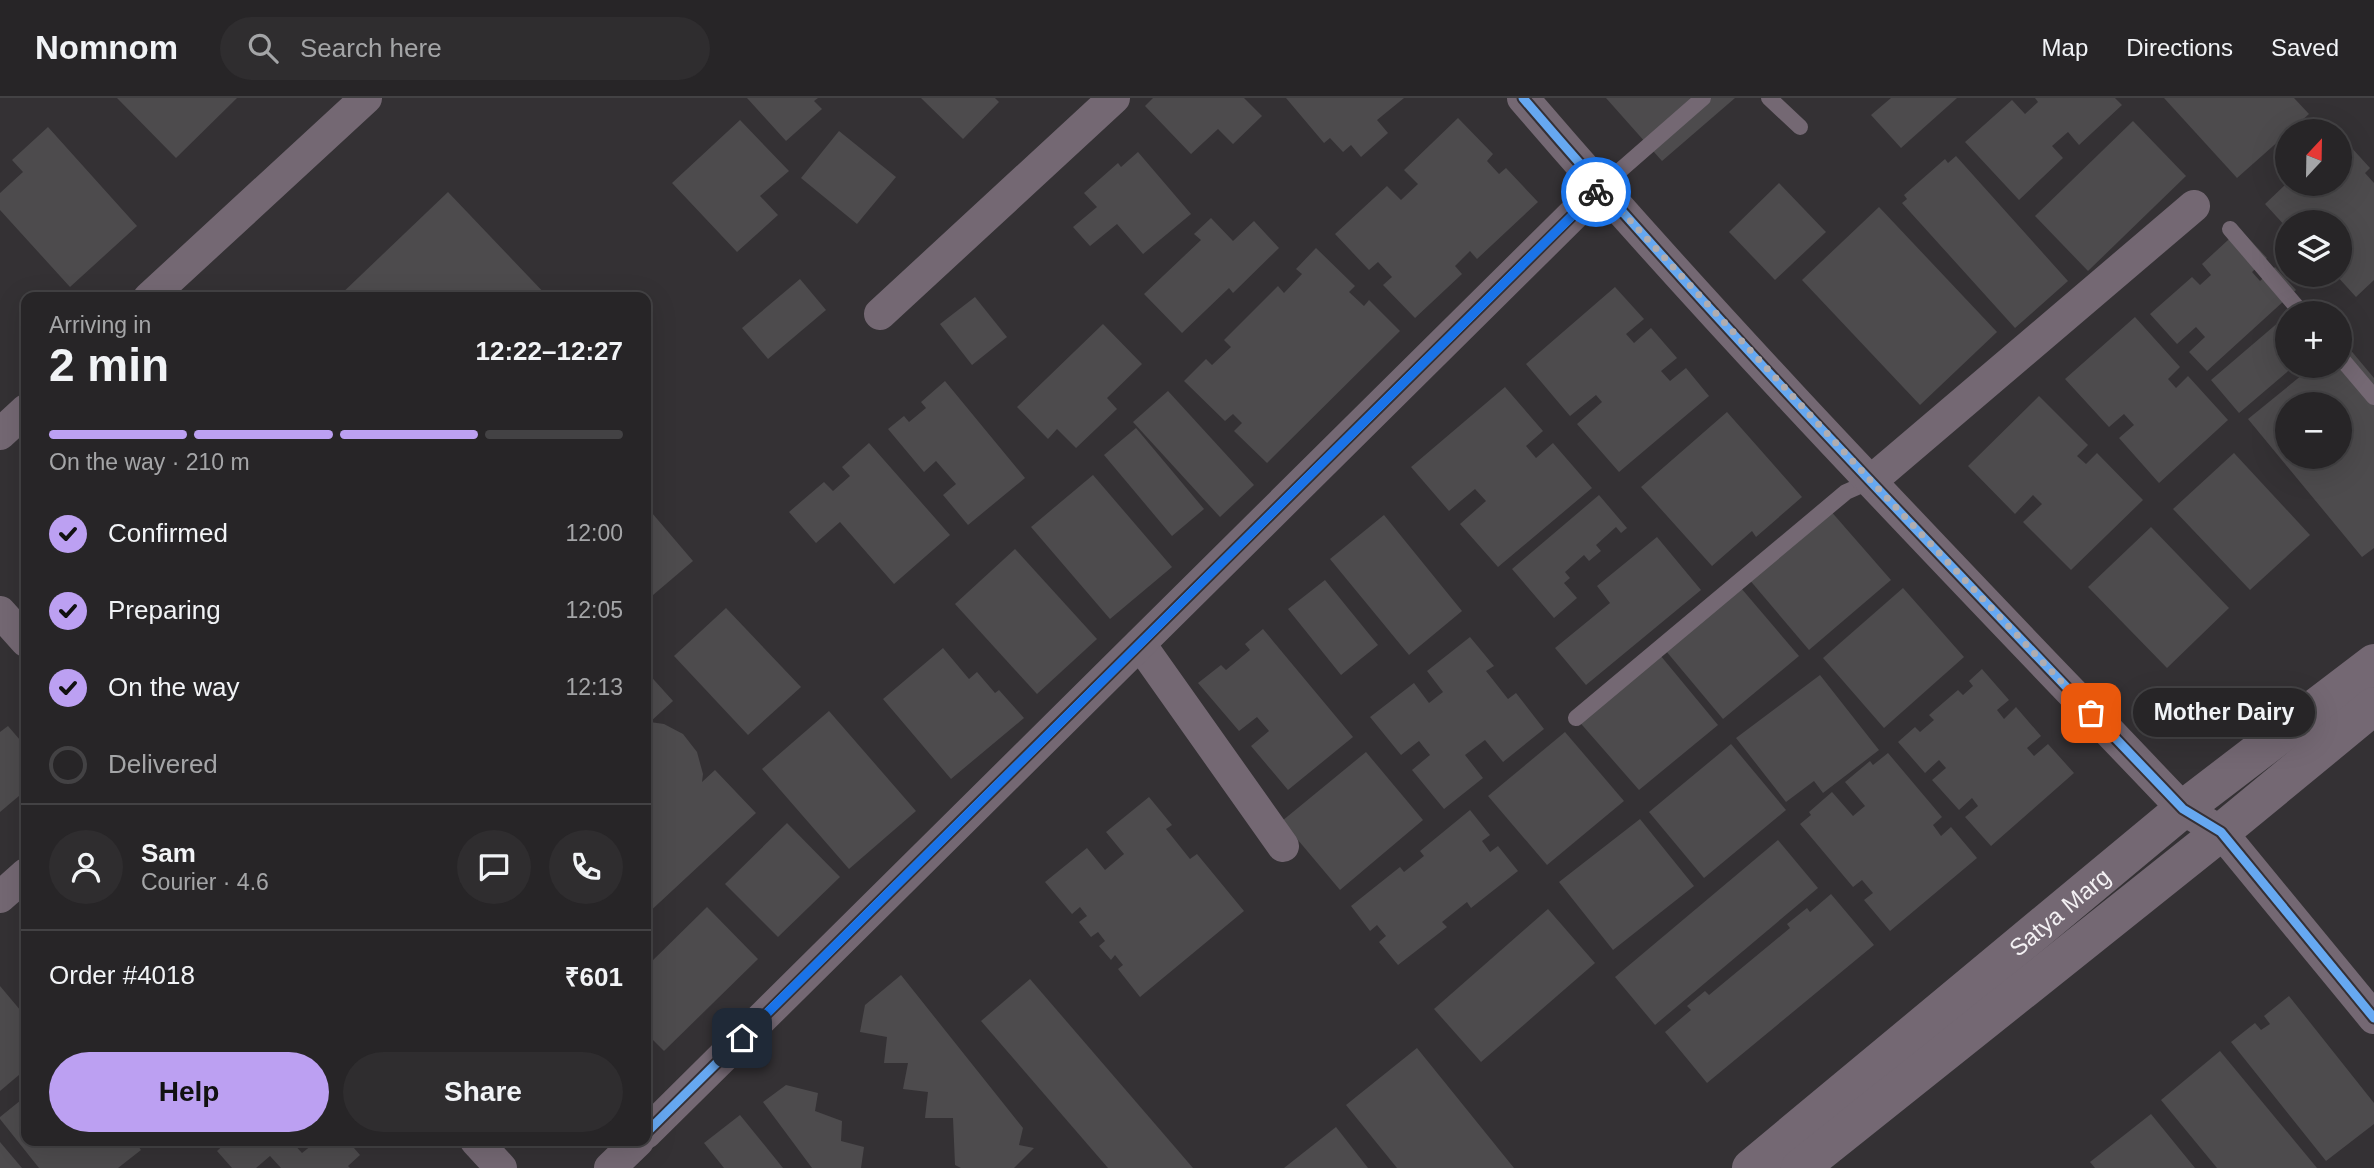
<!DOCTYPE html>
<html lang="en">
<head>
<meta charset="utf-8">
<style>
  :root { --surface:#272527; --page:#2f2d2f; --text:#f1f3f6; --muted:#a4a5a7; --line:#434244; --accent:#bca0f2 }
  body { margin:0; font-family:Arial,sans-serif; background:var(--page); color:var(--text); height:100vh; display:flex; flex-direction:column; font-size:26px; white-space:nowrap }
  * { box-sizing:border-box; margin:0 }
  p { font-size:23px; color:var(--muted) }
  .icon { flex:none; width:38px; height:38px; fill:none; stroke:currentColor; stroke-width:2; stroke-linecap:round; stroke-linejoin:round }
  .map { position:relative; flex:1; overflow:hidden }
  .side { position:absolute; left:21px; top:194px; width:630px; height:854px; display:flex; flex-direction:column; background:var(--surface); border-radius:14px; box-shadow:0 7px 28px #0002,0 0 0 2px var(--line) }
  .side>* { flex:none }
  .needle { width:46px; rotate:22deg }
  .fabs { position:absolute; left:2275px; top:21px; display:grid; gap:14px }
  .fabs a { display:grid; place-items:center; width:77px; height:77px; border-radius:50%; background:var(--surface); box-shadow:0 7px 28px #0002,0 0 0 2px var(--line); font-size:35px }
  .pin { position:absolute; display:grid; place-items:center; width:60px; height:60px; color:#fff; margin:-30px; border-radius:14px; box-shadow:0 4px 10px #0006 }
  .courier { position:absolute; display:grid; place-items:center; width:70px; height:70px; margin:-35px; border:5px solid #1a73e8; border-radius:50%; background:#fff; color:#222; box-shadow:0 2px 9px #0007 }
  .bubble { position:absolute; height:49px; border-radius:24px; background:var(--surface); box-shadow:0 7px 28px #0002,0 0 0 2px var(--line); font-size:23px; font-weight:700; line-height:49px; text-align:center }
  .headline em { font-style:normal; font-weight:700 }
  .headline div { display:flex; flex-direction:column-reverse }
  .headline { display:flex; align-items:center; justify-content:space-between; height:119px; padding:0 28px }
  h1 { font-size:46px; font-weight:700; line-height:52px }
  .bar { display:grid; grid-template-columns:repeat(4,1fr); gap:10px 7px; align-content:center; height:84px; padding:0 28px }
  .bar i { height:9px; border-radius:5px; background:var(--line) }
  .bar .active { background:var(--accent) }
  .bar p { grid-column:span 4 }
  .line { display:flex; align-items:center; gap:18px; padding:0 28px; border-top:2px solid var(--line) }
  .line div { flex:1 }
  .round { display:grid; place-items:center; flex:none; width:74px; height:74px; border-radius:37px; background:var(--page) }
  ol { padding:0 28px; list-style:none }
  li { display:flex; align-items:center; gap:21px; height:77px }
  li p { margin-inline-start:auto }
  li .icon { padding:7px; border-radius:50%; background:var(--accent); color:#111; stroke-width:4 }
  li:last-child { color:var(--muted) }
  li i { width:38px; height:38px; border:4px solid var(--line); border-radius:50% }
  .cta { display:flex; gap:14px; margin-top:auto; padding:14px 28px }
  .cta a { flex:1; height:80px; border-radius:42px; background:var(--accent); color:#111; font-size:28px; font-weight:700; line-height:80px; text-align:center }
  .cta a+a { background:var(--page); color:var(--text) }
  header { display:flex; align-items:center; gap:42px; box-sizing:border-box; height:98px; padding:0 35px; background:var(--surface); border-bottom:2px solid var(--line) }
  header strong { font-size:33px }
  nav { display:flex; gap:38px; margin-inline-start:auto; font-size:24px }
  .search { width:490px; height:63px; background:var(--page); display:flex; align-items:center; gap:18px; box-sizing:border-box; padding:0 24px; border-radius:38px; color:var(--muted); font-size:26px }
  .map>svg:first-child { display:block }
  .building { fill:#4d4b4d; fill-rule:evenodd }
  .lines { fill:none; stroke-linecap:round; stroke-linejoin:round }
  .service { stroke:#746873; stroke-width:16 }
  .minor { stroke:#746873; stroke-width:32 }
  .tertiary { stroke:#746873; stroke-width:38 }
  .cycleway-casing { stroke:#353035; stroke-width:13 }
  .cycleway { stroke:#66a8f1; stroke-width:9 }
  .done { stroke:#b0adb0; stroke-width:7; stroke-dasharray:0 12.6 }
  .route { stroke:#1a73e8; stroke-width:9 }
  .labels { text-anchor:middle; dominant-baseline:central; stroke-width:6; stroke-linejoin:round; paint-order:stroke }
  .street-label { font-size:24px; fill:#f3f0f3; stroke:#353035 }
</style>
</head>
<body>
<header>
<strong>Nomnom</strong>
<div class="search"><svg class="icon" aria-label="search" viewBox="0 0 24 24"><circle cx="10" cy="10" r="6"/><path d="M15 15l6 6"/></svg>Search here</div>
<nav><a>Map</a><a>Directions</a><a>Saved</a></nav>
</header>
<div class="map">
<svg width="2374" height="1070" viewBox="0 0 2374 1070">
  <rect width="100%" height="100%" fill="#343134"/>
  <g class="building">
    <path d="M 117,0 L 237,0 L 176,60 Z"/>
    <path d="M 747,0 L 818,0 L 814,3 L 822,11 L 786,43 Z"/>
    <path d="M 921,0 L 995,0 L 999,4 L 963,41 Z"/>
    <path d="M 1153,0 L 1244,0 L 1262,18 L 1233,46 L 1218,31 L 1191,56 L 1145,8 Z"/>
    <path d="M 1286,0 L 1404,0 L 1377,22 L 1388,35 L 1361,59 L 1351,47 L 1343,54 L 1330,40 L 1324,45 Z"/>
    <path d="M 1606,0 L 1735,0 L 1662,63 Z"/>
    <path d="M 1891,0 L 1957,0 L 1901,50 L 1871,17 Z"/>
    <path d="M 2035,0 L 2115,0 L 2122,7 L 2079,47 L 2068,34 L 2052,48 L 2063,60 L 2019,102 L 1965,44 L 2012,2 L 2025,16 L 2038,4 Z"/>
    <path d="M 2164,0 L 2294,0 L 2309,16 L 2237,80 Z"/>
    <path d="M 1458,20 L 1493,56 L 1487,63 L 1499,76 L 1506,70 L 1538,104 L 1477,161 L 1470,153 L 1455,168 L 1462,176 L 1415,220 L 1383,187 L 1392,179 L 1378,164 L 1369,172 L 1335,136 L 1387,88 L 1401,102 L 1418,86 L 1404,72 Z"/>
    <path d="M 740,22 L 789,73 L 760,98 L 778,117 L 737,154 L 672,85 Z"/>
    <path d="M 2133,23 L 2186,78 L 2088,173 L 2035,118 Z"/>
    <path d="M 48,29 L 137,128 L 70,189 L 0,112 L 0,95 L 23,74 L 12,62 Z"/>
    <path d="M 839,33 L 896,79 L 857,126 L 801,80 Z"/>
    <path d="M 2340,37 L 2370,70 L 2365,75 L 2374,85 L 2374,182 L 2356,199 L 2336,177 L 2340,177 L 2340,124 L 2287,124 L 2287,130 L 2265,106 L 2286,86 L 2299,86 L 2306,93 L 2313,86 L 2340,86 Z"/>
    <path d="M 1138,54 L 1191,116 L 1143,156 L 1117,126 L 1090,148 L 1073,129 L 1097,109 L 1084,95 L 1118,65 L 1121,69 Z"/>
    <path d="M 1956,58 L 2068,183 L 2015,230 L 1902,105 L 1907,101 L 1904,97 L 1945,61 L 1948,65 Z"/>
    <path d="M 1779,85 L 1826,134 L 1775,182 L 1729,134 Z"/>
    <path d="M 448,94 L 549,200 L 337,200 Z"/>
    <path d="M 1879,109 L 1997,234 L 1920,307 L 1802,182 Z"/>
    <path d="M 1211,120 L 1233,143 L 1254,123 L 1279,150 L 1233,195 L 1229,190 L 1182,235 L 1144,196 L 1201,142 L 1194,136 Z"/>
    <path d="M 2240,131 L 2267,160 L 2252,174 L 2260,183 L 2275,169 L 2296,192 L 2207,273 L 2189,254 L 2205,239 L 2196,229 L 2177,246 L 2150,216 L 2192,179 L 2200,187 L 2211,177 L 2202,166 Z"/>
    <path d="M 1316,150 L 1355,188 L 1349,194 L 1364,208 L 1369,202 L 1400,233 L 1267,365 L 1234,333 L 1242,325 L 1233,316 L 1225,323 L 1184,283 L 1206,261 L 1212,267 L 1231,249 L 1224,242 L 1278,188 L 1284,195 L 1302,176 L 1296,171 Z"/>
    <path d="M 800,181 L 826,212 L 768,261 L 742,230 Z"/>
    <path d="M 1615,189 L 1644,221 L 1626,236 L 1634,245 L 1651,230 L 1677,260 L 1661,273 L 1670,283 L 1686,270 L 1709,298 L 1619,374 L 1577,326 L 1602,304 L 1596,297 L 1570,318 L 1526,266 Z"/>
    <path d="M 975,199 L 1007,239 L 972,267 L 940,226 Z"/>
    <path d="M 2287,217 L 2287,268 L 2294,268 L 2239,315 L 2211,282 Z"/>
    <path d="M 2135,219 L 2180,269 L 2168,281 L 2176,290 L 2188,278 L 2228,322 L 2159,385 L 2119,340 L 2134,327 L 2124,316 L 2109,329 L 2065,281 Z"/>
    <path d="M 1103,226 L 1142,266 L 1107,300 L 1117,311 L 1076,350 L 1057,331 L 1048,341 L 1017,309 Z"/>
    <path d="M 2343,243 L 2374,280 L 2374,450 L 2362,459 L 2248,321 L 2313,268 L 2340,268 L 2340,246 ZM 2287,306 L 2340,306 L 2340,359 L 2287,359 Z"/>
    <path d="M 945,283 L 1025,380 L 968,427 L 943,397 L 956,386 L 936,363 L 924,374 L 888,331 L 904,318 L 909,324 L 926,310 L 921,304 Z"/>
    <path d="M 1505,289 L 1543,333 L 1526,348 L 1536,360 L 1553,345 L 1592,390 L 1498,469 L 1460,426 L 1486,403 L 1475,391 L 1449,413 L 1411,369 Z"/>
    <path d="M 1168,293 L 1254,387 L 1220,419 L 1133,324 Z"/>
    <path d="M 2039,298 L 2088,347 L 2077,358 L 2086,366 L 2097,355 L 2143,402 L 2071,472 L 2023,424 L 2042,406 L 2033,397 L 2015,416 L 1968,368 Z"/>
    <path d="M 1727,314 L 1802,399 L 1756,439 L 1752,433 L 1712,468 L 1641,389 Z"/>
    <path d="M 1136,330 L 1204,411 L 1172,438 L 1104,357 Z"/>
    <path d="M 869,345 L 950,437 L 894,486 L 840,424 L 816,445 L 789,414 L 824,384 L 833,393 L 850,378 L 842,369 Z"/>
    <path d="M 2234,355 L 2310,437 L 2250,492 L 2173,411 Z"/>
    <path d="M 1093,377 L 1172,469 L 1110,521 L 1031,429 Z"/>
    <path d="M 1599,397 L 1627,430 L 1621,435 L 1616,429 L 1596,447 L 1601,453 L 1589,463 L 1584,457 L 1565,474 L 1570,480 L 1564,485 L 1577,500 L 1554,520 L 1512,471 Z"/>
    <path d="M 646,408 L 693,463 L 646,503 Z"/>
    <path d="M 1829,411 L 1891,482 L 1809,552 L 1748,480 Z"/>
    <path d="M 1384,417 L 1462,513 L 1409,557 L 1330,461 Z"/>
    <path d="M 2151,429 L 2229,510 L 2167,570 L 2088,489 Z"/>
    <path d="M 1657,439 L 1701,492 L 1586,587 L 1555,550 L 1610,505 L 1597,488 Z"/>
    <path d="M 1015,451 L 1097,541 L 1037,596 L 955,506 Z"/>
    <path d="M 1325,482 L 1378,547 L 1341,577 L 1288,511 Z"/>
    <path d="M 1741,490 L 1799,558 L 1723,621 L 1666,553 Z"/>
    <path d="M 1903,490 L 1964,559 L 1884,630 L 1823,560 Z"/>
    <path d="M 726,510 L 801,589 L 748,637 L 674,558 Z"/>
    <path d="M 1263,531 L 1353,639 L 1288,692 L 1251,648 L 1269,633 L 1257,619 L 1239,633 L 1198,585 L 1221,567 L 1226,572 L 1250,552 L 1245,546 Z"/>
    <path d="M 1470,539 L 1494,568 L 1486,573 L 1508,601 L 1516,595 L 1544,631 L 1503,664 L 1485,642 L 1465,657 L 1483,680 L 1444,711 L 1412,672 L 1430,657 L 1419,643 L 1401,657 L 1370,619 L 1414,585 L 1429,605 L 1443,594 L 1427,573 Z"/>
    <path d="M 943,550 L 969,581 L 977,574 L 995,595 L 999,592 L 1024,620 L 951,681 L 883,601 Z"/>
    <path d="M 1660,557 L 1718,627 L 1639,692 L 1576,620 Z"/>
    <path d="M 1982,571 L 2009,602 L 1997,612 L 2004,621 L 2016,609 L 2041,638 L 2027,650 L 2034,658 L 2048,646 L 2074,675 L 1991,748 L 1965,719 L 1978,708 L 1972,700 L 1959,712 L 1932,682 L 1946,670 L 1939,662 L 1925,675 L 1898,644 L 1915,629 L 1920,634 L 1934,622 L 1929,617 L 1958,592 L 1963,597 L 1973,588 L 1969,583 Z"/>
    <path d="M 646,573 L 673,603 L 650,624 L 664,626 L 683,636 L 697,654 L 703,676 L 702,684 L 715,672 L 756,715 L 646,817 Z"/>
    <path d="M 1820,577 L 1879,652 L 1823,695 L 1814,683 L 1786,704 L 1736,640 Z"/>
    <path d="M 829,613 L 916,713 L 849,771 L 762,671 Z"/>
    <path d="M 8,628 L 26,649 L 26,692 L 0,714 L 0,634 Z"/>
    <path d="M 1565,634 L 1624,703 L 1547,767 L 1488,698 Z"/>
    <path d="M 1731,646 L 1786,712 L 1704,780 L 1649,714 Z"/>
    <path d="M 1366,654 L 1423,722 L 1340,792 L 1282,723 Z"/>
    <path d="M 1888,655 L 1942,719 L 1933,727 L 1941,738 L 1951,729 L 1977,760 L 1890,833 L 1864,802 L 1873,795 L 1862,782 L 1853,789 L 1800,726 L 1811,717 L 1809,714 L 1832,694 L 1853,718 L 1865,708 L 1845,684 L 1870,663 L 1873,667 Z"/>
    <path d="M 1149,699 L 1172,727 L 1166,731 L 1190,761 L 1197,756 L 1244,813 L 1140,899 L 1118,871 L 1123,867 L 1115,857 L 1111,862 L 1099,848 L 1105,843 L 1098,834 L 1091,839 L 1079,824 L 1087,818 L 1080,809 L 1072,816 L 1045,784 L 1087,750 L 1105,772 L 1124,756 L 1106,734 Z"/>
    <path d="M 1470,712 L 1490,737 L 1482,743 L 1490,754 L 1498,748 L 1518,773 L 1471,810 L 1467,804 L 1442,824 L 1447,829 L 1398,867 L 1379,844 L 1386,838 L 1377,827 L 1370,833 L 1351,808 L 1400,769 L 1404,774 L 1424,758 L 1420,753 Z"/>
    <path d="M 1640,721 L 1694,788 L 1613,852 L 1559,784 Z"/>
    <path d="M 787,725 L 840,779 L 778,839 L 725,786 Z"/>
    <path d="M 1778,742 L 1818,790 L 1655,927 L 1615,879 Z"/>
    <path d="M 1831,796 L 1874,847 L 1707,985 L 1665,934 L 1691,912 L 1687,908 L 1705,893 L 1709,897 L 1790,830 L 1787,826 L 1807,810 L 1810,814 Z"/>
    <path d="M 707,809 L 758,861 L 664,953 L 646,935 L 646,869 Z"/>
    <path d="M 1548,811 L 1595,865 L 1481,964 L 1434,911 Z"/>
    <path d="M 901,877 L 1023,1030 L 1019,1047 L 1034,1050 L 1014,1070 L 961,1070 L 955,1067 L 953,1020 L 925,1020 L 928,994 L 903,991 L 908,965 L 884,965 L 887,939 L 860,934 L 865,907 Z"/>
    <path d="M 1030,881 L 1193,1070 L 1108,1070 L 981,923 Z"/>
    <path d="M 0,888 L 26,919 L 26,971 L 0,993 Z"/>
    <path d="M 2289,898 L 2374,1005 L 2374,1026 L 2326,1063 L 2231,944 L 2255,925 L 2261,932 L 2270,926 L 2264,918 Z"/>
    <path d="M 1417,950 L 1514,1070 L 1397,1070 L 1346,1007 Z"/>
    <path d="M 2220,953 L 2317,1070 L 2217,1070 L 2161,1002 Z"/>
    <path d="M 786,987 L 818,995 L 815,1013 L 842,1023 L 841,1043 L 864,1049 L 861,1070 L 812,1070 L 763,1004 Z"/>
    <path d="M 26,998 L 26,1043 L 134,1043 L 141,1052 L 118,1070 L 39,1070 L 0,1021 L 0,1019 Z"/>
    <path d="M 2151,1016 L 2195,1070 L 2095,1070 L 2090,1064 Z"/>
    <path d="M 740,1017 L 783,1070 L 724,1070 L 704,1045 Z"/>
    <path d="M 1336,1029 L 1368,1070 L 1284,1070 Z"/>
    <path d="M 228,1043 L 291,1043 L 302,1055 L 317,1043 L 348,1043 L 360,1057 L 348,1068 L 350,1070 L 281,1070 L 270,1058 L 256,1070 L 232,1070 L 217,1053 Z"/>
    <path d="M 0,1044 L 22,1070 L 0,1070 Z"/>
  </g>
  <g class="lines">
    <g class="service">
      <path d="M 1769,0 L 1800,29"/>
      <path d="M 1600,90 L 1703,0"/>
      <path d="M 2230,131 L 2302,215"/>
      <path d="M 2340,259 L 2374,299"/>
      <path d="M 1576,620 L 1846,394 L 1871,383"/>
    </g>
    <g class="minor">
      <path d="M 1523,0 C 1733,245 1960,477 2183,711 L 2221,734 L 2374,920"/>
      <path d="M 149,200 L 366,0"/>
      <path d="M 880,216 L 1114,0"/>
      <path d="M 0,336 L 26,312"/>
      <path d="M 1871,383 L 2194,108"/>
      <path d="M 0,514 L 26,543"/>
      <path d="M 1140,546 L 1283,748"/>
      <path d="M 0,799 L 26,776"/>
      <path d="M 646,1035 L 1600,90"/>
      <path d="M 476,1043 L 501,1070"/>
      <path d="M 610,1070 L 638,1043"/>
    </g>
    <g class="tertiary">
      <path id="s1" d="M 1751,1070 L 2183,711 L 2374,565"/>
      <path d="M 1800,1070 L 2221,734 L 2374,608"/>
    </g>
    <g class="cycleway-casing">
      <g id="cycleway">
        <path d="M 1523,0 C 1733,245 1960,477 2183,711 L 2221,734 L 2374,920"/>
        <path d="M 646,1035 L 1600,90"/>
      </g>
    </g>
    <use href="#cycleway" class="cycleway"/>
  </g>
  <g class="lines">
    <path class="done" d="M 1596,94 L 1600,90 L 1871,383 L 2091,615"/>
    <path class="route" d="M 742,940 L 1596,94"/>
  </g>
  <g class="labels">
    <g class="street-label">
      <text stroke="none"><textPath href="#s1" startOffset="401">Satya Marg</textPath></text>
    </g>
  </g>
</svg>
<div class="fabs">
<a><svg class="needle" viewBox="-14 -14 28 28"><path d="M0-13l5 13h-10z" fill="#e53935"/><path d="M0 13l5-13h-10z" fill="#a4a5a7"/></svg></a>
<a><svg class="icon" aria-label="layers" viewBox="0 0 24 24"><path d="M12 4l9 5-9 5-9-5zM3 14l9 5 9-5"/></svg></a>
<a>+</a>
<a>−</a>
</div>
<div class="pin" style="left:2091px;top:615px;background:#ea580c"><svg class="icon" aria-label="bag" viewBox="0 0 24 24"><path d="M5 8h14l-1 12H6zM9 8a3 3 0 0 1 6 0"/></svg></div>
<div class="pin" style="left:742px;top:940px;background:#1f2937"><svg class="icon" aria-label="home" viewBox="0 0 24 24"><path d="M3 11l9-7 9 7M6 9v11h12V9"/></svg></div>
<div class="courier" style="left:1596px;top:94px"><svg class="icon" aria-label="bike" viewBox="0 0 24 24"><circle cx="6" cy="16" r="4"/><circle cx="18" cy="16" r="4"/><path d="M6 16l4-8h5l3 8M10 8l3 8H6M13 5h3"/></svg></div>
<div class="bubble" style="left:2133px;top:590px;width:182px">Mother Dairy</div>
<section class="side">
<div class="headline"><div><h1>2 min</h1><p>Arriving in</p></div><em>12:22–12:27</em></div>
<div class="bar"><i class="active"></i><i class="active"></i><i class="active"></i><i></i><p>On the way · 210 m</p></div>
<ol>
<li><svg class="icon" aria-label="check" viewBox="0 0 24 24"><path d="M5 12l5 5 9-10"/></svg>Confirmed<p>12:00</p></li>
<li><svg class="icon" aria-label="check" viewBox="0 0 24 24"><path d="M5 12l5 5 9-10"/></svg>Preparing<p>12:05</p></li>
<li><svg class="icon" aria-label="check" viewBox="0 0 24 24"><path d="M5 12l5 5 9-10"/></svg>On the way<p>12:13</p></li>
<li><i></i>Delivered</li>
</ol>
<div class="line" style="height:126px"><a class="round"><svg class="icon" aria-label="person" viewBox="0 0 24 24"><circle cx="12" cy="8" r="4"/><path d="M4 21q1-7 8-7t8 7"/></svg></a><div><b>Sam</b><p>Courier · 4.6</p></div><a class="round"><svg class="icon" aria-label="chat" viewBox="0 0 24 24"><path d="M4 5h16v11H9l-5 4z"/></svg></a><a class="round"><svg class="icon" aria-label="phone" viewBox="0 0 24 24"><path d="M5 4h4l2 5-3 2q2 4 5 5l2-3 5 2v4C11 20 4 13 5 4z"/></svg></a></div>
<div class="line" style="height:91px"><div>Order #4018</div><b>₹601</b></div>
<div class="cta"><a>Help</a><a>Share</a></div>
</section>
</div>
</body>
</html>
